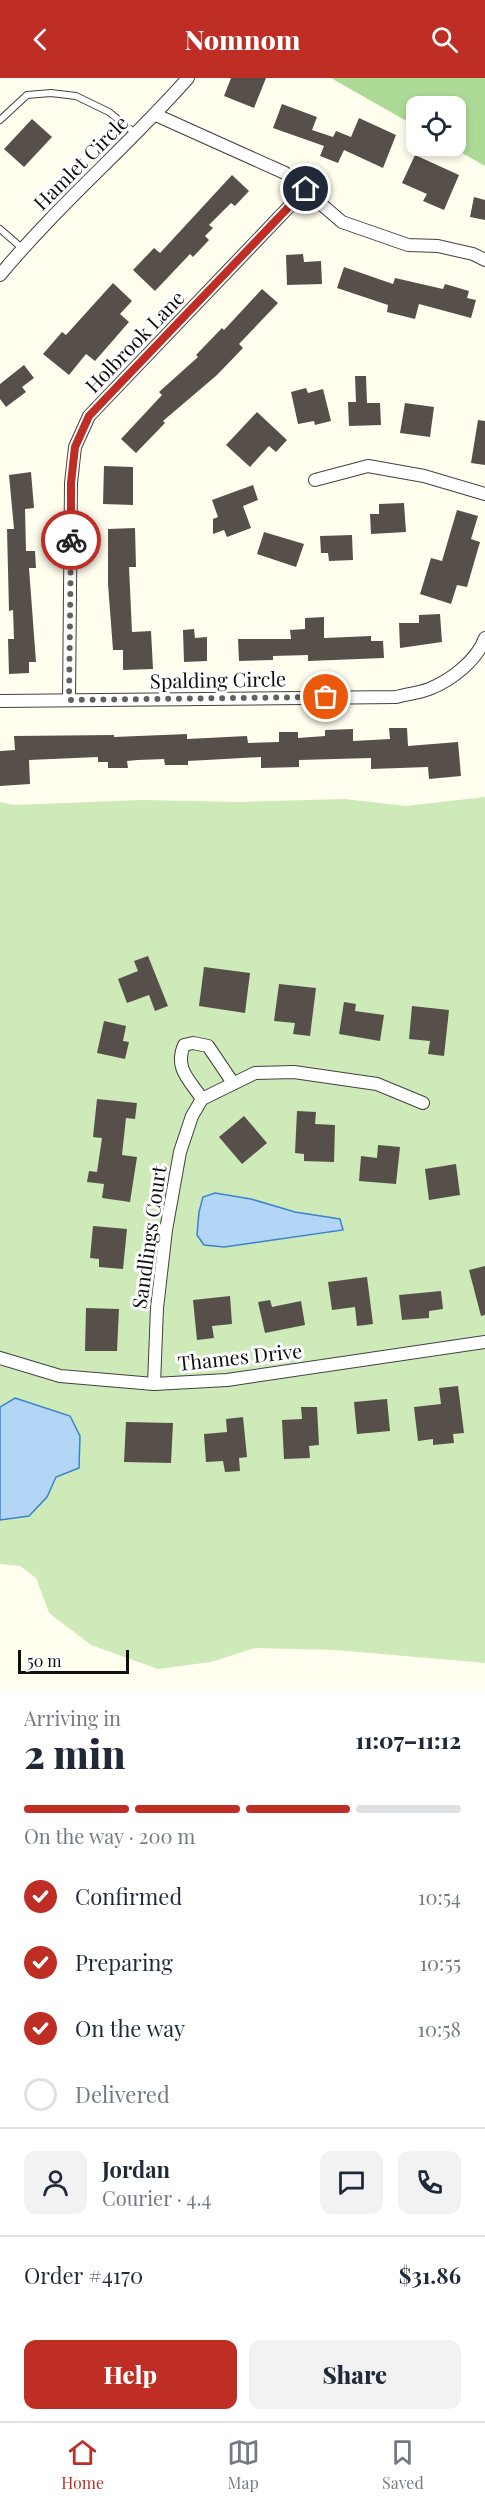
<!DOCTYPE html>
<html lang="en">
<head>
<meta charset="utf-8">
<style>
  :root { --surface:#fff; --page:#f2f2f3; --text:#1f2937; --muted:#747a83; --line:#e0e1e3; --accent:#bf2e25 }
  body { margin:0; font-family:"Playfair Display",serif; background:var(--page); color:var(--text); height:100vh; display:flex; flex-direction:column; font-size:22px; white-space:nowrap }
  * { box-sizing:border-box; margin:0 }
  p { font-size:20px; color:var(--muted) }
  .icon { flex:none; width:33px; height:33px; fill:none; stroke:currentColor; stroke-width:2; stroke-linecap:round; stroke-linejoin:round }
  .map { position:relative; height:1611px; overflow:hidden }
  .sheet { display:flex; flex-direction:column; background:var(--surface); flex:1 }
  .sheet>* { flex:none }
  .fabs { position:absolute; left:406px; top:18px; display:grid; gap:12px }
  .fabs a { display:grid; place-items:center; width:60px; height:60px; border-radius:12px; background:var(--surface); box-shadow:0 3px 9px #0003; font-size:30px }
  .scale { position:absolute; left:18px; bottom:15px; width:111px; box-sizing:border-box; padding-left:6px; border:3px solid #0e0e0e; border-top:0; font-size:16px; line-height:21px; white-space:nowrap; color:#0e0e0e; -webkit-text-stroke:4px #fff; paint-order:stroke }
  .pin { position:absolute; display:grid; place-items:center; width:51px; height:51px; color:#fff; margin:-26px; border:3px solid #fff; border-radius:50%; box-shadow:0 2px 6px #0007 }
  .courier { position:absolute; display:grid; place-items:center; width:60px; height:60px; margin:-30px; border:4px solid #bf2e25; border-radius:50%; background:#fff; color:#222; box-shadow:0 2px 8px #0007 }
  .headline em { font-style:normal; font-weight:800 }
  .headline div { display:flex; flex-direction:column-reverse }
  .headline { display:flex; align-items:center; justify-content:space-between; height:102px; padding:0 24px }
  h1 { font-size:39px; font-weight:800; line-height:45px }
  .bar { display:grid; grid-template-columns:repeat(4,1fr); gap:9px 6px; align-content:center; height:72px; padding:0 24px }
  .bar i { height:8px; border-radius:4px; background:var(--line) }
  .bar .current { background:var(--accent) }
  .bar p { grid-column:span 4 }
  .line { display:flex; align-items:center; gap:15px; padding:0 24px; border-top:2px solid var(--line) }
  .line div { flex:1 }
  .round { display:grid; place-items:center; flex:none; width:63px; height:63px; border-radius:12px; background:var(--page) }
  ol { padding:0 24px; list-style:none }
  li { display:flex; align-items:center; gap:18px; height:66px }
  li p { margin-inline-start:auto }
  li .icon { padding:6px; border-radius:50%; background:var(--accent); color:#fff; stroke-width:4 }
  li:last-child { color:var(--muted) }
  li i { width:33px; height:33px; border:3px solid var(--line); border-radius:50% }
  .action { display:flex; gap:12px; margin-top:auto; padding:12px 24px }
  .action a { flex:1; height:69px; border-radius:12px; background:var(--accent); color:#fff; font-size:24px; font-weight:800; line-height:69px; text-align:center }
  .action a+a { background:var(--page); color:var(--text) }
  header { display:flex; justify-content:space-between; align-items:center; height:78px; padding:0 24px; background:var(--accent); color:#fff; font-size:27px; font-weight:800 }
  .tab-bar { display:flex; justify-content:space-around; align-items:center; height:84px; border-top:2px solid var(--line); background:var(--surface); font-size:16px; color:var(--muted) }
  .tab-bar a { display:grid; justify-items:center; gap:3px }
  .tab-bar .current { color:var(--accent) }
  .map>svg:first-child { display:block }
  .green { fill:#cdeab8 }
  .forest { fill:#aeda97 }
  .water { fill:#b3d6f6; stroke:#3a83ce; stroke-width:1.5 }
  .building { fill:#57504a }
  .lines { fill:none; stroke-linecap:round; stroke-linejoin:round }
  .lane-casing { stroke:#414141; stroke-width:8 }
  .street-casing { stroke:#414141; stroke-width:14 }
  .lane { stroke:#fff; stroke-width:6 }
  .street { stroke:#fff; stroke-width:12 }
  .done { stroke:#62625d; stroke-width:6; stroke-dasharray:0 10.8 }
  .route { stroke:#bf2e25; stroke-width:8 }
  .labels { text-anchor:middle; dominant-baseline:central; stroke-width:6; stroke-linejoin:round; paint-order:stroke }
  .street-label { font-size:20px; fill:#0e0e0e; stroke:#fff }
</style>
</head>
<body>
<header><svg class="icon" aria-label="back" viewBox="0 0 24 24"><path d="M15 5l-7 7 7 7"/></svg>Nomnom<svg class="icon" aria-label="search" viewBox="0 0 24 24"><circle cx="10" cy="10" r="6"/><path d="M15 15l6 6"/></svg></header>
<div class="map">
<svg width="485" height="1611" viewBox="0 0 485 1611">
  <rect width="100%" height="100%" fill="#fffeef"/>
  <path class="green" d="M 485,719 L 485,1585 L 336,1572 L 255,1570 L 211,1584 L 158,1591 L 91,1567 L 49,1535 L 36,1500 L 20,1488 L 0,1486 L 0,724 L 14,727 L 142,722 L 240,724 L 344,721 L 406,728 Z"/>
  <path class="forest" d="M 331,0 L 485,0 L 485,88 L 450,68 L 456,68 L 456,28 L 417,28 L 417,49 Z"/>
  <g class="water">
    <path d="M 215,1115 L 251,1121 L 295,1134 L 340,1141 L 343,1152 L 224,1169 L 204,1167 L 197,1157 L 199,1134 L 203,1119 Z"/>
    <path d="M 15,1320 L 70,1338 L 80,1358 L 79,1390 L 56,1399 L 47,1419 L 29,1438 L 0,1442 L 0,1329 Z"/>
  </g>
  <g class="building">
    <path d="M 231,0 L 266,0 L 254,30 L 224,18 Z"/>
    <path d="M 282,26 L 317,39 L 312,52 L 333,59 L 336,53 L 351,59 L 359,40 L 396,57 L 383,90 L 344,72 L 338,85 L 320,78 L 324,68 L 273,50 Z"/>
    <path d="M 32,41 L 52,59 L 24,89 L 4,71 Z"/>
    <path d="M 415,77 L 459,97 L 444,132 L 423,123 L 427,116 L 402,105 Z"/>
    <path d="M 232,97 L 249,113 L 235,128 L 231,125 L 209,147 L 213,150 L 205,158 L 209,162 L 193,179 L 190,176 L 155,213 L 133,192 L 154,170 L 160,175 Z"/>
    <path d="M 474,119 L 485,122 L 485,142 L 470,139 Z"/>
    <path d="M 303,176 L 304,184 L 321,183 L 322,206 L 287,207 L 286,177 Z"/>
    <path d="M 344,189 L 393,206 L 395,200 L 443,211 L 445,206 L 469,213 L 467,220 L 476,222 L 471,240 L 419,226 L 415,241 L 387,234 L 388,227 L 337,210 Z"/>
    <path d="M 113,205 L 132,223 L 120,236 L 129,244 L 95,283 L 86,276 L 69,297 L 43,276 L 62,254 L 66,257 Z"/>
    <path d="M 262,211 L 278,225 L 239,266 L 243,270 L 217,297 L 163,343 L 165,345 L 136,375 L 121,361 L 162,317 L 159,314 L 198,279 L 196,277 L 222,250 L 224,252 Z"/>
    <path d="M 24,287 L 34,300 L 22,309 L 26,314 L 6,329 L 0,321 L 0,306 Z"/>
    <path d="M 355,298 L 366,298 L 367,325 L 380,325 L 381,347 L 349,348 L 348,324 L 356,324 Z"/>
    <path d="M 306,310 L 308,315 L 323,311 L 331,343 L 315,347 L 314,343 L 298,346 L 291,314 Z"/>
    <path d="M 405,325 L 434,329 L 430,359 L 400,355 Z"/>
    <path d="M 257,334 L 287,362 L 276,374 L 269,368 L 250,389 L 226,367 Z"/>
    <path d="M 478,342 L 485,343 L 485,387 L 471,385 Z"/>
    <path d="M 104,388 L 133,389 L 133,427 L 103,426 Z"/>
    <path d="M 31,394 L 34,430 L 25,431 L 26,473 L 35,473 L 36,490 L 29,490 L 36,584 L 29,584 L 29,595 L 9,596 L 8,561 L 14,561 L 13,532 L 9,533 L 7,451 L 14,451 L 9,397 Z"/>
    <path d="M 253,407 L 258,422 L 243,428 L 251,450 L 227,459 L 224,452 L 213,456 L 213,441 L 218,439 L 212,422 Z"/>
    <path d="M 404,425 L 406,454 L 371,456 L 370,436 L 379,436 L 379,426 Z"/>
    <path d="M 457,432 L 478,438 L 471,461 L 480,464 L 467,509 L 457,507 L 451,526 L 420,516 L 431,480 L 442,483 Z"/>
    <path d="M 135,450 L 136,489 L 129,489 L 132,554 L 151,553 L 153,591 L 123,592 L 123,572 L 113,572 L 108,506 L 108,451 Z"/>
    <path d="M 264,454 L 304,466 L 296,489 L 257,476 Z"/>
    <path d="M 352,457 L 353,482 L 329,483 L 328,475 L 321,475 L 320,458 Z"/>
    <path d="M 440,536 L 442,564 L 400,570 L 399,545 L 419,545 L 419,537 Z"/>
    <path d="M 324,539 L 324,560 L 371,558 L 371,563 L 383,563 L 384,580 L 308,583 L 308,577 L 273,578 L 273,582 L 239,583 L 238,561 L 291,561 L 290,552 L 305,551 L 305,540 Z"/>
    <path d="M 194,551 L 195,560 L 207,559 L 207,583 L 184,584 L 183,552 Z"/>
    <path d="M 389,650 L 407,650 L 408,668 L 458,664 L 461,698 L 429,701 L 428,689 L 371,691 L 371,680 L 299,682 L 299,689 L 261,690 L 261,679 L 188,683 L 188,687 L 165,687 L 164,681 L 138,682 L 127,683 L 128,690 L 108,690 L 108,684 L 98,684 L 98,679 L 29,682 L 30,706 L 0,708 L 0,673 L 15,672 L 14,658 L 114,657 L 114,659 L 187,656 L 187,661 L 247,658 L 248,665 L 279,664 L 279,654 L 298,654 L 298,660 L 325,658 L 325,652 L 353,651 L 353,663 L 390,661 Z"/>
    <path d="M 148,878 L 168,928 L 155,933 L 149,917 L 127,925 L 118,901 L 138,893 L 134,883 Z"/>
    <path d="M 204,889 L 250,895 L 245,935 L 199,928 Z"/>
    <path d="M 279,906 L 316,910 L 310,958 L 293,956 L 295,945 L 274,943 Z"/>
    <path d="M 344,924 L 356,926 L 355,933 L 384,937 L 380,963 L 339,956 Z"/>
    <path d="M 412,928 L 449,932 L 444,978 L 428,976 L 430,963 L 409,961 Z"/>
    <path d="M 104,943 L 126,948 L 123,963 L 129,964 L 125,981 L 97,975 Z"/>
    <path d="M 97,1021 L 137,1025 L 135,1041 L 126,1040 L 122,1077 L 137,1079 L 130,1124 L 102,1120 L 104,1106 L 87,1104 L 89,1093 L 97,1094 L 102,1060 L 93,1059 Z"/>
    <path d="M 297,1033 L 316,1034 L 315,1046 L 335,1047 L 334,1084 L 304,1083 L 304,1076 L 295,1075 Z"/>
    <path d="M 244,1038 L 267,1065 L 242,1086 L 219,1059 Z"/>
    <path d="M 378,1067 L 400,1069 L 396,1106 L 359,1103 L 361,1078 L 377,1080 Z"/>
    <path d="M 456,1086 L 460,1117 L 429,1122 L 425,1091 Z"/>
    <path d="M 93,1148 L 127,1151 L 123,1191 L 99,1189 L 99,1181 L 90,1180 Z"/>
    <path d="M 485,1188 L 485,1237 L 481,1238 L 469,1192 Z"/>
    <path d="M 367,1199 L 373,1246 L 357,1248 L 355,1229 L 332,1232 L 328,1204 Z"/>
    <path d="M 441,1213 L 443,1231 L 429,1233 L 429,1240 L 402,1242 L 399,1217 Z"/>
    <path d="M 230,1218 L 232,1246 L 212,1248 L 214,1260 L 197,1262 L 193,1222 Z"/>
    <path d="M 270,1222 L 272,1229 L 301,1223 L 305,1247 L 265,1255 L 258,1224 Z"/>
    <path d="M 86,1230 L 119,1231 L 117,1273 L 85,1273 Z"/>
    <path d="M 458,1308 L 464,1355 L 453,1356 L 454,1365 L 433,1367 L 433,1361 L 418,1363 L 414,1329 L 441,1326 L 439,1310 Z"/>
    <path d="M 387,1321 L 390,1353 L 357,1356 L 354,1324 Z"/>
    <path d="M 301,1329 L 317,1329 L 319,1367 L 309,1368 L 310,1380 L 284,1381 L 282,1342 L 302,1341 Z"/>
    <path d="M 243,1339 L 247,1379 L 239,1380 L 240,1393 L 225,1394 L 223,1383 L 206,1384 L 204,1356 L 227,1354 L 226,1341 Z"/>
    <path d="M 126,1344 L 173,1345 L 171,1385 L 124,1384 Z"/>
  </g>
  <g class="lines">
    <g class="lane-casing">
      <g id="lane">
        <path d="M 0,42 L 27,17 L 51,15 L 76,18 L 109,34 L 135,55"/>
        <path d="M 0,151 L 23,171"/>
      </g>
    </g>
    <g class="street-casing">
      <g id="street">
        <path d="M 156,37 L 285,95 L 342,144 L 408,167 L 438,168 L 473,176 L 485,182"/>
        <path d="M 0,197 C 58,127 128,68 188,0"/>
        <path d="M 315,402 L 368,388 L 424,398 L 485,416"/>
        <path d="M 69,622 L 71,405 L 75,369 L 89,338 L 306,111"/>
        <path d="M 0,623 L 396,619 C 407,616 419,615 429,611 C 452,602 477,582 485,560"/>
        <path d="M 202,1021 C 190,1002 174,991 184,967 L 193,965 L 208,968 L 233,1005"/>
        <path d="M 0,1280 L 60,1298 L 154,1306 L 227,1302 L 485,1264"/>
        <path d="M 154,1306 L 157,1230 L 166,1152 L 180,1074 L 192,1038 L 202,1021 L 255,995 L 294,994 L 377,1006 L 423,1025"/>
      </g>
    </g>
    <use href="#lane" class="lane"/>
    <use href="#street" class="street"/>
  </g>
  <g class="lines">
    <path class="done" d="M 71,462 L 69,622 L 326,619"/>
    <path class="route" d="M 71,462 L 71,405 L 75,369 L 89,338 L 306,111"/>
  </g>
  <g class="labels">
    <g class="street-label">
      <text transform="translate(80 84) rotate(-45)">Hamlet Circle</text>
      <text transform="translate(134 263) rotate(-46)">Holbrook Lane</text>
      <text transform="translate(218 601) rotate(-1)">Spalding Circle</text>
      <text transform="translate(148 1159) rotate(-82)">Sandlings Court</text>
      <text transform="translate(240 1278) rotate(-6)">Thames Drive</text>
    </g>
  </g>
</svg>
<div class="fabs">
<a><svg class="icon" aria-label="locate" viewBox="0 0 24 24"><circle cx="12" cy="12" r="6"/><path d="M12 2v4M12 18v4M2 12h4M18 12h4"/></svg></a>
</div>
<div class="scale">50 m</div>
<div class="pin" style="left:326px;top:619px;background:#ea580c"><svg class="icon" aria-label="bag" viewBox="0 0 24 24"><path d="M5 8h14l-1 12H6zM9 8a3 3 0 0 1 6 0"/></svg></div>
<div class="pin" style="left:306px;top:111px;background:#1f2937"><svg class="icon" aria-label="home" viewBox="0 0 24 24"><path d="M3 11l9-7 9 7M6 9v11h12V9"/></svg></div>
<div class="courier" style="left:71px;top:462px"><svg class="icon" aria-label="bike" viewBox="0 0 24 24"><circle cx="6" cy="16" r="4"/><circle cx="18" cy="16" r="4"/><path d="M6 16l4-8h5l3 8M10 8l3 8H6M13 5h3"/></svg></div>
</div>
<section class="sheet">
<div class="headline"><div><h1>2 min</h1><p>Arriving in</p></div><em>11:07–11:12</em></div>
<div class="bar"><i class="current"></i><i class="current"></i><i class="current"></i><i></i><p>On the way · 200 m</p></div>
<ol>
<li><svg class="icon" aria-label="check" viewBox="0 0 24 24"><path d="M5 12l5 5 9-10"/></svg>Confirmed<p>10:54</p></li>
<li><svg class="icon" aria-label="check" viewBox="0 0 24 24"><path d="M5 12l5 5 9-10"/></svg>Preparing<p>10:55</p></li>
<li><svg class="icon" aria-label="check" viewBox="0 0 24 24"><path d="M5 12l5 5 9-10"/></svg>On the way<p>10:58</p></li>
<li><i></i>Delivered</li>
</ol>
<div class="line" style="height:108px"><a class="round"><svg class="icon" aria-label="person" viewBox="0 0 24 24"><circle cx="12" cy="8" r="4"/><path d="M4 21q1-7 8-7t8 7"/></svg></a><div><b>Jordan</b><p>Courier · 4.4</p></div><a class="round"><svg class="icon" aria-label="chat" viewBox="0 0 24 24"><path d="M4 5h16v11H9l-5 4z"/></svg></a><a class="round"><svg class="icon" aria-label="phone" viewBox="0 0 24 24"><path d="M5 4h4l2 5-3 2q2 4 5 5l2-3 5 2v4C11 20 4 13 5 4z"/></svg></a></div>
<div class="line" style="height:78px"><div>Order #4170</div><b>$31.86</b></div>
<div class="action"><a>Help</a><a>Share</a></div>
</section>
<nav class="tab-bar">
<a class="current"><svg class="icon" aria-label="home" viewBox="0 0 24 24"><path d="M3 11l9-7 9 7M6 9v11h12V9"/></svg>Home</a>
<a><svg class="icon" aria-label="map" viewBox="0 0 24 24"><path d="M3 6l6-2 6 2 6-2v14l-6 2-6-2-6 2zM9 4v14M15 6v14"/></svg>Map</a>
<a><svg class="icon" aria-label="saved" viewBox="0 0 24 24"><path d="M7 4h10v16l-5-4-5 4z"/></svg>Saved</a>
</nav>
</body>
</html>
